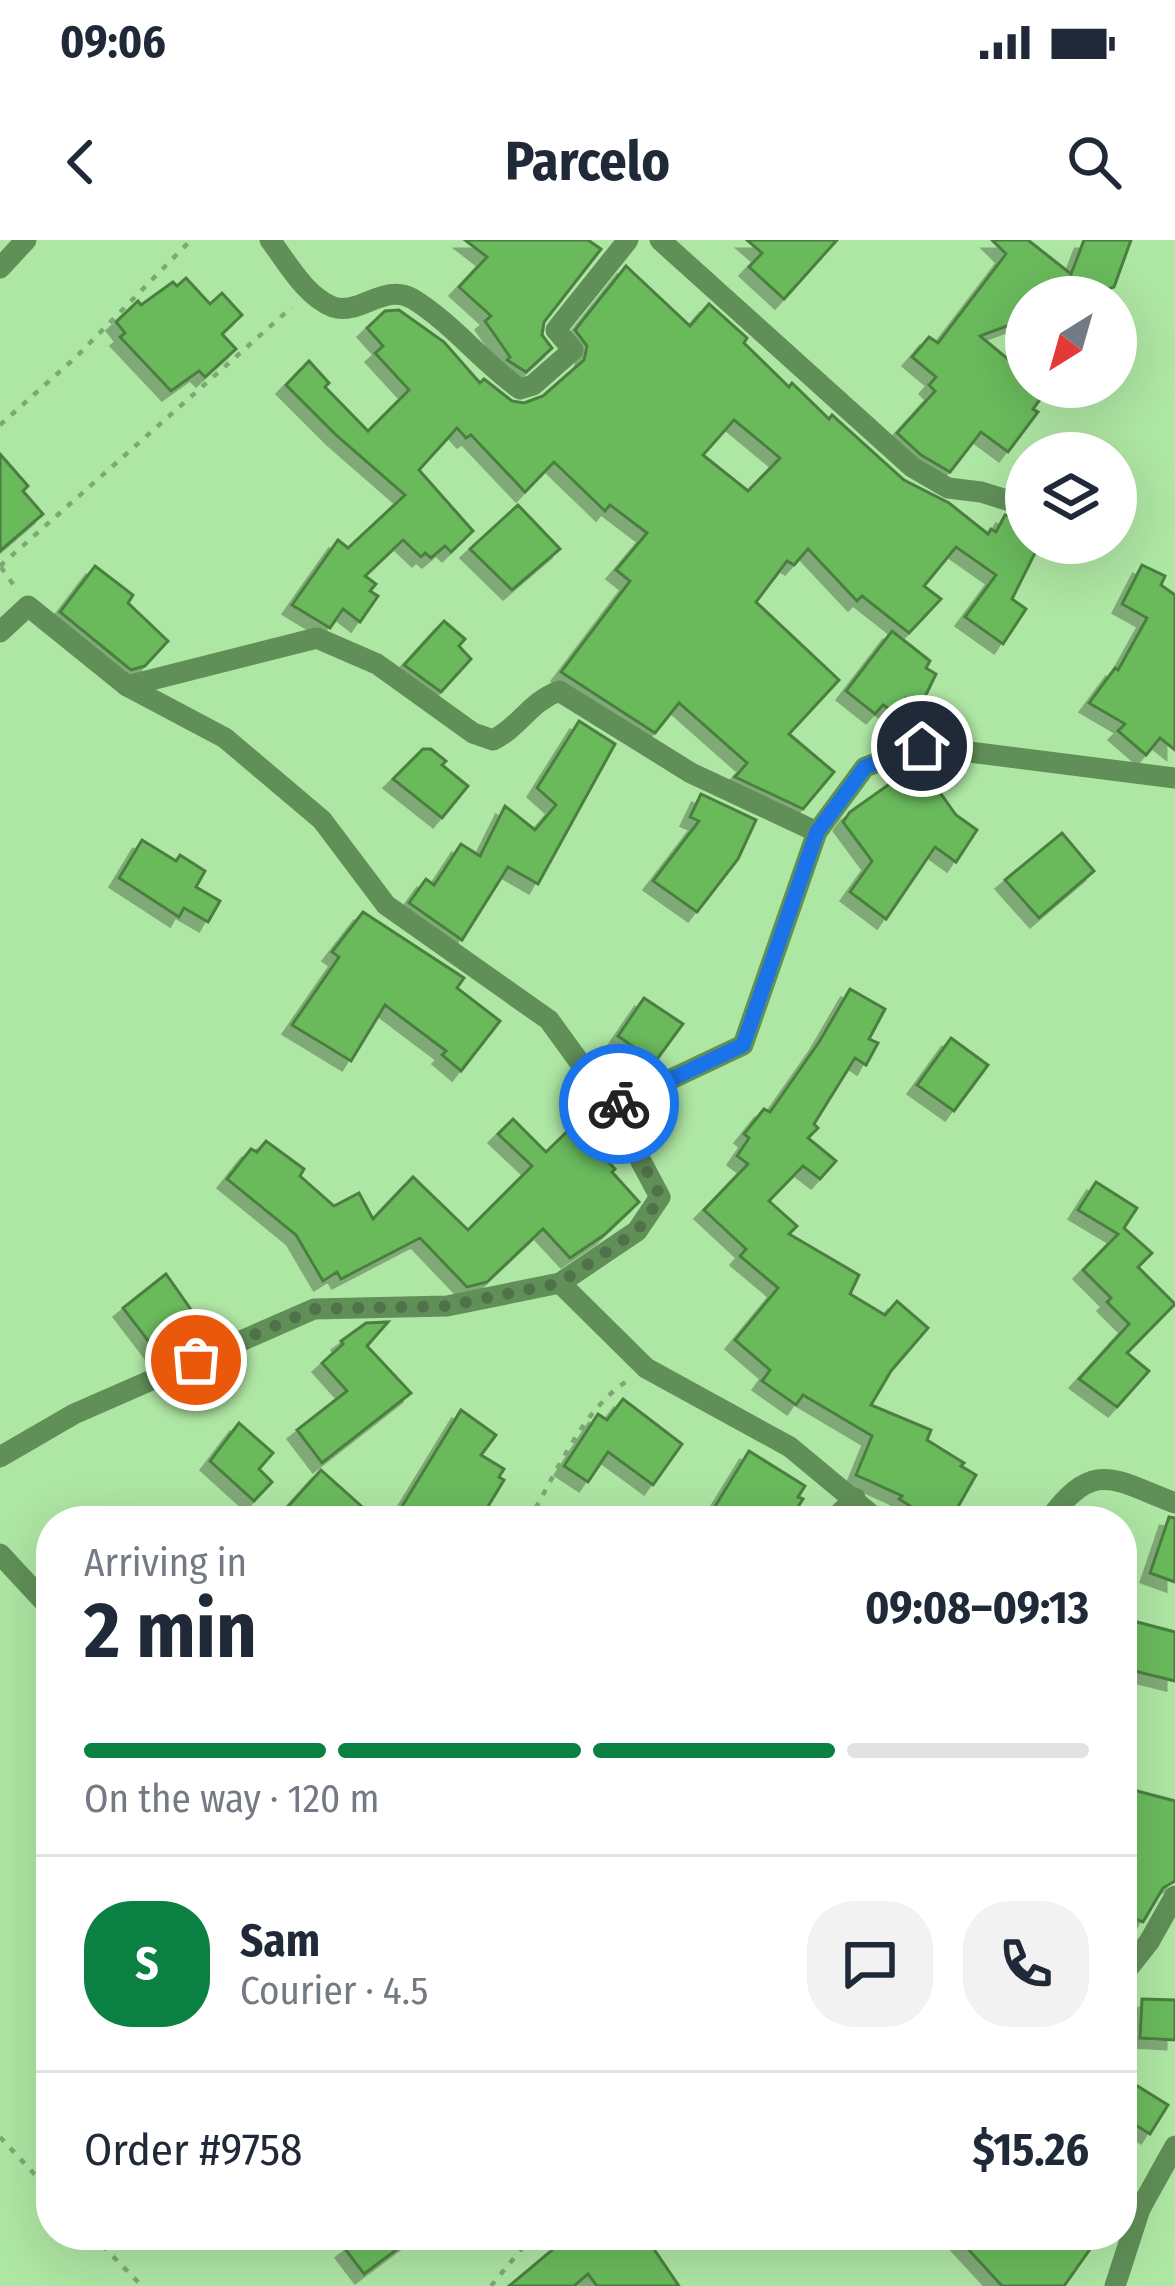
<!DOCTYPE html>
<html lang="en">
<head>
<meta charset="utf-8">
<style>
  :root { --surface:#fff; --page:#f2f2f3; --text:#1f2937; --muted:#747a83; --line:#e0e1e3; --accent:#0b8043 }
  body { margin:0; font-family:"Fira Sans Condensed",sans-serif; background:var(--page); color:var(--text); height:100vh; display:flex; flex-direction:column; font-size:45px; white-space:nowrap }
  * { box-sizing:border-box; margin:0 }
  p { font-size:39px; color:var(--muted) }
  .icon { flex:none; width:66px; height:66px; fill:none; stroke:currentColor; stroke-width:2; stroke-linecap:round; stroke-linejoin:round }
  .map { position:relative; flex:1; overflow:hidden }
  .panel { position:absolute; left:36px; top:1266px; width:1101px; height:744px; display:flex; flex-direction:column; background:var(--surface); border-radius:48px; box-shadow:0 12px 48px #0002 }
  .panel>* { flex:none }
  .needle { width:78px; rotate:217deg }
  .buttons { position:absolute; left:1005px; top:36px; display:grid; gap:24px }
  .buttons a { display:grid; place-items:center; width:132px; height:132px; border-radius:50%; background:var(--surface); box-shadow:0 12px 48px #0002; font-size:60px }
  .pin { position:absolute; display:grid; place-items:center; width:102px; height:102px; color:#fff; margin:-51px; border:6px solid #fff; border-radius:50%; box-shadow:0 3px 12px #0007 }
  .courier { position:absolute; display:grid; place-items:center; width:120px; height:120px; margin:-60px; border:9px solid #1a73e8; border-radius:50%; background:#fff; color:#222; box-shadow:0 3px 15px #0007 }
  .overview em { font-style:normal; font-weight:700 }
  .overview div { display:flex; flex-direction:column-reverse }
  .overview { display:flex; align-items:center; justify-content:space-between; height:204px; padding:0 48px }
  h1 { font-size:78px; font-weight:700; line-height:90px }
  .bar { display:grid; grid-template-columns:repeat(4,1fr); gap:18px 12px; align-content:center; height:144px; padding:0 48px }
  .bar i { height:15px; border-radius:9px; background:var(--line) }
  .bar .active { background:var(--accent) }
  .bar p { grid-column:span 4 }
  .line { display:flex; align-items:center; gap:30px; padding:0 48px; border-top:3px solid var(--line) }
  .line div { flex:1 }
  .round { display:grid; place-items:center; flex:none; width:126px; height:126px; border-radius:48px; background:var(--page) }
  .status { display:flex; justify-content:space-between; align-items:center; height:84px; padding:0 60px; background:var(--surface); direction:ltr }
  .status svg { height:33px; fill:currentColor }
  header { display:flex; justify-content:space-between; align-items:center; height:156px; padding:0 48px; background:var(--surface); font-size:54px; font-weight:700 }
  .map>svg:first-child { display:block }
  .building { fill:#6bba5b; stroke:#4b7f41; stroke-width:3; fill-rule:evenodd; filter:url(#shadow) }
  .lines { fill:none; stroke-linecap:round; stroke-linejoin:round }
  .path { stroke:#7ca874; stroke-width:4.5; stroke-dasharray:6 9; stroke-linecap:butt }
  .minor { stroke:#608f57; stroke-width:21 }
  .done { stroke:#50724a; stroke-width:12; stroke-dasharray:0 21.6 }
  .route { stroke:#1a73e8; stroke-width:15 }
</style>
</head>
<body>
<div class="status"><b>09:06</b><svg viewBox="0 0 49 12"><path d="M0 12V9h3v3zM5 12V6h3v6zM10 12V3h3v9zM15 12V0h3v12zM26 1h20v11H26zM47 4h2v5h-2z"/></svg></div>
<header><svg class="icon" aria-label="back" viewBox="0 0 24 24"><path d="M15 5l-7 7 7 7"/></svg>Parcelo<svg class="icon" aria-label="search" viewBox="0 0 24 24"><circle cx="10" cy="10" r="6"/><path d="M15 15l6 6"/></svg></header>
<div class="map">
<svg width="1175" height="2046" viewBox="0 0 1175 2046">
  <defs>
    <filter id="shadow"><feDropShadow dx="-9" dy="9" stdDeviation="0" flood-color="#0004"/></filter>
  </defs>
  <rect width="100%" height="100%" fill="#aee6a3"/>
  <g class="building">
    <path d="M 465,0 L 588,0 L 601,9 L 544,82 L 542,95 L 552,108 L 526,132 L 507,120 L 510,117 L 485,81 L 491,76 L 459,47 L 487,17 Z"/>
    <path d="M 747,0 L 837,0 L 784,59 L 749,27 L 762,13 Z"/>
    <path d="M 992,0 L 1028,0 L 1071,34 L 1084,0 L 1131,0 L 1114,47 L 1096,53 L 1101,57 L 1026,57 L 1026,79 L 980,96 L 1026,134 L 1026,147 L 1049,147 L 1033,169 L 1038,172 L 1008,212 L 981,192 L 950,232 L 921,215 L 897,193 L 935,151 L 929,145 L 936,137 L 912,117 L 929,97 L 938,103 L 1006,14 Z"/>
    <path d="M 626,26 L 690,86 L 709,64 L 747,98 L 744,103 L 789,147 L 792,143 L 829,179 L 832,175 L 904,240 L 949,263 L 988,294 L 991,289 L 996,292 L 1005,275 L 1026,281 L 1026,303 L 1040,303 L 1012,359 L 1026,369 L 1003,404 L 965,377 L 996,335 L 956,307 L 924,346 L 941,359 L 909,393 L 862,356 L 857,361 L 808,309 L 794,325 L 787,321 L 756,362 L 839,440 L 789,494 L 834,532 L 803,569 L 735,537 L 747,523 L 679,463 L 655,493 L 561,432 L 630,341 L 616,330 L 647,293 L 610,265 L 605,271 L 554,222 L 525,252 L 471,195 L 466,198 L 457,188 L 419,230 L 473,291 L 451,312 L 445,306 L 431,318 L 425,313 L 421,317 L 403,300 L 365,336 L 376,344 L 370,351 L 378,356 L 360,382 L 343,369 L 330,388 L 292,365 L 338,300 L 348,308 L 405,255 L 337,196 L 286,145 L 309,121 L 329,143 L 325,147 L 368,191 L 409,150 L 375,113 L 383,106 L 367,88 L 385,71 L 399,70 L 444,102 L 480,143 L 484,139 L 512,161 L 524,163 L 543,156 L 584,120 L 587,106 L 575,90 ZM 734,180 L 780,218 L 748,251 L 703,215 Z"/>
    <path d="M 186,38 L 210,64 L 222,53 L 242,75 L 222,94 L 236,109 L 205,137 L 199,131 L 171,151 L 120,97 L 125,93 L 116,82 L 138,61 L 141,65 L 173,42 L 177,46 Z"/>
    <path d="M 0,214 L 28,246 L 23,251 L 43,274 L 0,311 Z"/>
    <path d="M 518,265 L 560,309 L 512,350 L 470,309 Z"/>
    <path d="M 1142,325 L 1165,336 L 1161,345 L 1175,355 L 1175,510 L 1160,498 L 1146,515 L 1118,491 L 1125,484 L 1089,463 L 1115,428 L 1118,430 L 1147,378 L 1122,364 Z"/>
    <path d="M 95,326 L 133,355 L 128,363 L 168,401 L 145,426 L 131,430 L 60,372 Z"/>
    <path d="M 444,381 L 465,399 L 459,406 L 471,419 L 441,452 L 404,425 Z"/>
    <path d="M 892,391 L 930,421 L 926,428 L 936,434 L 920,467 L 906,458 L 894,472 L 883,465 L 875,474 L 846,451 Z"/>
    <path d="M 579,481 L 615,504 L 538,644 L 508,627 L 462,700 L 409,663 L 426,639 L 434,645 L 461,604 L 480,616 L 505,566 L 535,590 L 556,565 L 537,548 Z"/>
    <path d="M 423,509 L 431,509 L 446,521 L 442,525 L 468,546 L 442,578 L 393,539 Z"/>
    <path d="M 919,523 L 956,575 L 977,590 L 956,622 L 935,607 L 886,679 L 850,652 L 872,621 L 843,582 L 850,572 Z"/>
    <path d="M 701,554 L 756,580 L 738,619 L 697,672 L 653,641 L 699,581 L 690,577 Z"/>
    <path d="M 1062,593 L 1094,631 L 1039,678 L 1005,640 Z"/>
    <path d="M 142,600 L 176,621 L 180,615 L 205,631 L 196,647 L 220,661 L 208,682 L 184,668 L 179,677 L 119,638 Z"/>
    <path d="M 363,672 L 464,738 L 457,748 L 500,781 L 461,831 L 442,815 L 446,811 L 385,765 L 351,821 L 292,785 L 339,717 L 332,712 Z"/>
    <path d="M 850,749 L 885,769 L 869,799 L 878,803 L 866,825 L 855,818 L 814,884 L 818,888 L 808,898 L 836,921 L 820,939 L 803,926 L 769,961 L 797,986 L 789,994 L 859,1035 L 850,1054 L 885,1075 L 897,1061 L 928,1088 L 891,1131 L 871,1165 L 931,1190 L 927,1200 L 964,1223 L 961,1226 L 976,1235 L 950,1281 L 912,1281 L 918,1271 L 899,1259 L 902,1256 L 856,1235 L 872,1196 L 803,1155 L 796,1165 L 762,1141 L 770,1130 L 735,1100 L 778,1048 L 740,1016 L 746,1009 L 704,970 L 748,924 L 737,916 L 749,898 L 744,894 L 764,869 L 770,872 L 819,802 Z"/>
    <path d="M 644,758 L 683,784 L 655,822 L 618,796 Z"/>
    <path d="M 951,798 L 988,825 L 954,871 L 917,845 Z"/>
    <path d="M 513,879 L 546,912 L 574,885 L 615,929 L 612,932 L 639,962 L 604,995 L 570,1018 L 543,989 L 487,1042 L 467,1047 L 420,998 L 341,1039 L 337,1032 L 323,1041 L 296,995 L 227,939 L 251,909 L 257,912 L 266,901 L 304,929 L 300,936 L 334,966 L 359,953 L 373,979 L 413,937 L 468,990 L 532,926 L 498,894 Z"/>
    <path d="M 1096,942 L 1137,968 L 1124,988 L 1152,1013 L 1138,1027 L 1175,1064 L 1127,1113 L 1149,1131 L 1117,1167 L 1079,1139 L 1129,1084 L 1107,1062 L 1111,1058 L 1083,1030 L 1118,994 L 1078,970 Z"/>
    <path d="M 166,1034 L 211,1098 L 185,1109 L 181,1105 L 162,1119 L 123,1068 Z"/>
    <path d="M 388,1082 L 367,1106 L 411,1153 L 322,1223 L 297,1190 L 347,1151 L 322,1123 L 343,1104 L 341,1101 L 366,1083 Z"/>
    <path d="M 623,1159 L 682,1204 L 653,1245 L 608,1212 L 588,1242 L 564,1226 L 598,1174 L 607,1180 Z"/>
    <path d="M 461,1170 L 496,1195 L 481,1215 L 504,1229 L 499,1237 L 504,1240 L 481,1278 L 471,1272 L 465,1281 L 393,1281 Z"/>
    <path d="M 239,1183 L 273,1213 L 259,1229 L 272,1242 L 254,1261 L 210,1221 Z"/>
    <path d="M 749,1211 L 805,1246 L 798,1257 L 803,1259 L 789,1281 L 706,1281 Z"/>
    <path d="M 321,1230 L 378,1281 L 295,1281 L 284,1271 Z"/>
    <path d="M 1169,1277 L 1175,1278 L 1175,1342 L 1150,1333 Z"/>
    <path d="M 1122,1378 L 1175,1392 L 1175,1441 L 1122,1428 Z"/>
    <path d="M 1122,1547 L 1175,1561 L 1175,1641 L 1163,1648 L 1143,1682 L 1122,1674 Z"/>
    <path d="M 1142,1759 L 1175,1760 L 1175,1800 L 1140,1798 Z"/>
    <path d="M 1131,1842 L 1168,1865 L 1150,1894 L 1122,1877 L 1122,1857 Z"/>
    <path d="M 363,1995 L 416,1995 L 364,2034 L 345,2009 Z"/>
    <path d="M 570,1995 L 626,1995 L 633,2004 L 645,1996 L 679,2046 L 597,2046 L 588,2034 L 574,2046 L 509,2046 Z"/>
    <path d="M 955,1995 L 1100,1995 L 1064,2046 L 1002,2046 Z"/>
  </g>
  <g class="lines">
    <g class="path">
      <path d="M 0,185 L 76,117 L 191,0"/>
      <path d="M 0,326 L 292,67"/>
      <path d="M 1,327 L 15,347"/>
      <path d="M 528,1281 C 556,1235 581,1171 627,1141"/>
      <path d="M 0,1897 L 51,1952"/>
      <path d="M 92,1995 L 142,2046"/>
      <path d="M 491,2046 L 533,1995"/>
    </g>
    <g class="minor">
      <path d="M 270,0 C 287,22 305,56 333,67 C 360,76 384,42 413,59 C 452,83 483,123 520,149 L 533,145 L 573,110 L 556,90 L 628,0"/>
      <path d="M 660,0 L 912,227 L 948,248 L 981,252 L 1026,266"/>
      <path d="M 0,28 L 26,0"/>
      <path d="M 0,392 L 28,366 L 127,446 L 317,398 L 377,424 L 473,493 L 493,500 C 521,486 528,463 559,451 L 691,533 L 817,592"/>
      <path d="M 127,446 L 225,498 L 322,580 L 386,665 L 549,780 L 612,867"/>
      <path d="M 560,1043 L 646,1128 L 790,1207 L 879,1281"/>
      <path d="M 0,1217 L 74,1174 L 314,1069 L 447,1066 L 560,1043 L 637,991 L 660,957 L 612,867 L 743,805 L 817,592 L 865,527 L 922,506 L 1175,538"/>
      <path d="M 832,1281 L 855,1258"/>
      <path d="M 1048,1281 C 1094,1218 1112,1239 1175,1263"/>
      <path d="M 0,1314 L 51,1369"/>
      <path d="M 1122,1736 L 1149,1702 L 1175,1656"/>
      <path d="M 1115,2046 L 1140,1969 L 1175,1906"/>
    </g>
  </g>
  <g class="lines">
    <path class="done" d="M 196,1120 L 314,1069 L 447,1066 L 560,1043 L 637,991 L 661,957 L 612,867 L 619,864"/>
    <path class="route" d="M 619,864 L 743,805 L 817,592 L 865,527 L 922,506"/>
  </g>
</svg>
<div class="buttons">
<a><svg class="needle" viewBox="-14 -14 28 28"><path d="M0-13l5 13h-10z" fill="#e53935"/><path d="M0 13l5-13h-10z" fill="#747a83"/></svg></a>
<a><svg class="icon" aria-label="layers" viewBox="0 0 24 24"><path d="M12 4l9 5-9 5-9-5zM3 14l9 5 9-5"/></svg></a>
</div>
<div class="pin" style="left:196px;top:1120px;background:#ea580c"><svg class="icon" aria-label="bag" viewBox="0 0 24 24"><path d="M5 8h14l-1 12H6zM9 8a3 3 0 0 1 6 0"/></svg></div>
<div class="pin" style="left:922px;top:506px;background:#1f2937"><svg class="icon" aria-label="home" viewBox="0 0 24 24"><path d="M3 11l9-7 9 7M6 9v11h12V9"/></svg></div>
<div class="courier" style="left:619px;top:864px"><svg class="icon" aria-label="bike" viewBox="0 0 24 24"><circle cx="6" cy="16" r="4"/><circle cx="18" cy="16" r="4"/><path d="M6 16l4-8h5l3 8M10 8l3 8H6M13 5h3"/></svg></div>
<section class="panel">
<div class="overview"><div><h1>2 min</h1><p>Arriving in</p></div><em>09:08–09:13</em></div>
<div class="bar"><i class="active"></i><i class="active"></i><i class="active"></i><i></i><p>On the way · 120 m</p></div>
<div class="line" style="height:216px"><b class="round" style="background:var(--accent);color:#fff">S</b><div><b>Sam</b><p>Courier · 4.5</p></div><a class="round"><svg class="icon" aria-label="chat" viewBox="0 0 24 24"><path d="M4 5h16v11H9l-5 4z"/></svg></a><a class="round"><svg class="icon" aria-label="phone" viewBox="0 0 24 24"><path d="M5 4h4l2 5-3 2q2 4 5 5l2-3 5 2v4C11 20 4 13 5 4z"/></svg></a></div>
<div class="line" style="height:156px"><div>Order #9758</div><b>$15.26</b></div>
</section>
</div>
</body>
</html>
